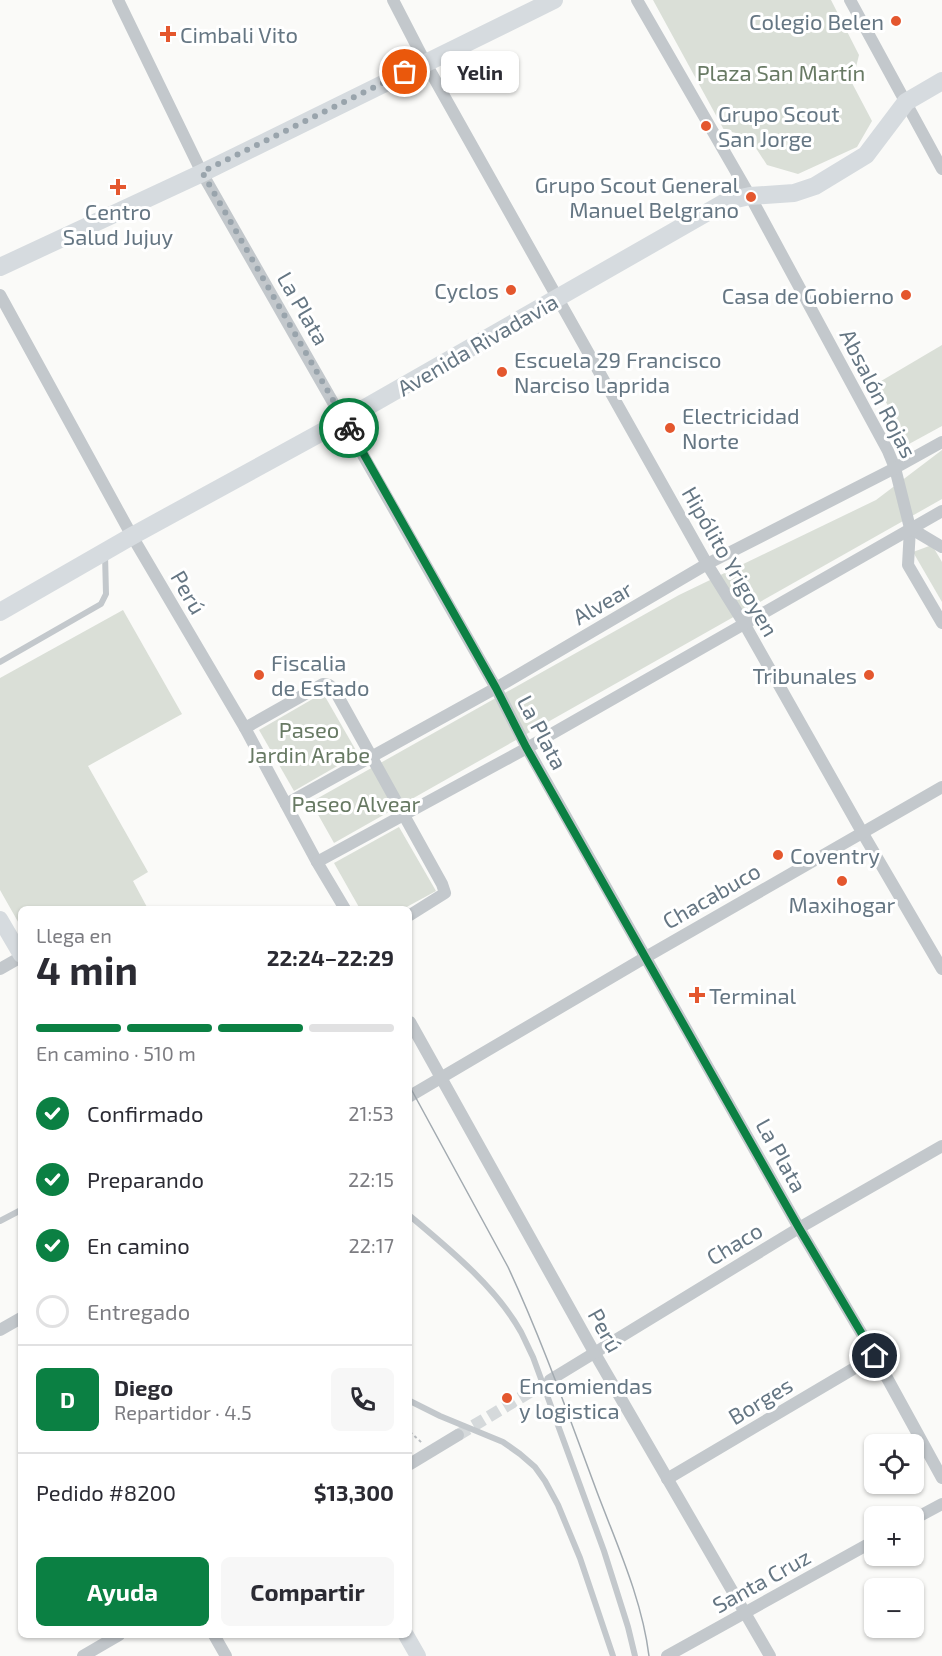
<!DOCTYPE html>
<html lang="es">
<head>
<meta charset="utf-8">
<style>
  :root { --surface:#fff; --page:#f7f7f7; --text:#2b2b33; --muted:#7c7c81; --line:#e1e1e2; --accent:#0b8043 }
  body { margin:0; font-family:"Exo 2",sans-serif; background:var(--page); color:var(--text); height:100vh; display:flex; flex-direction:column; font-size:22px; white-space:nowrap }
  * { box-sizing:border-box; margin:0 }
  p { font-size:20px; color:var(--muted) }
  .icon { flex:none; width:33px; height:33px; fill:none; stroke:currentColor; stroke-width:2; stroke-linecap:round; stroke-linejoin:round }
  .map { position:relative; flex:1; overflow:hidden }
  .details { position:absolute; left:18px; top:906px; width:394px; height:732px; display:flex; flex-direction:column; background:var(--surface); border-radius:9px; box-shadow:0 2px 4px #0004 }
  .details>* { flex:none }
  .fabs { position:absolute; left:864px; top:1434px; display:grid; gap:12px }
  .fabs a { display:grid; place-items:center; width:60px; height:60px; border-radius:9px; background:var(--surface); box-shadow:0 2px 4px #0004; font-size:30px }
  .pin { position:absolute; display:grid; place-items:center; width:51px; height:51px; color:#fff; margin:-26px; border:3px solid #fff; border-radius:50%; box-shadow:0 2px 6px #0007 }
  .courier { position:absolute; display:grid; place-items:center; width:60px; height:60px; margin:-30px; border:4px solid #0b8043; border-radius:50%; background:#fff; color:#222; box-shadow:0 2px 8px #0007 }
  .bubble { position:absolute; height:42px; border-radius:9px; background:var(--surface); box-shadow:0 2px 4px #0004; font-size:20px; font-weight:700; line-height:42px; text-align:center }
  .head em { font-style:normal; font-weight:700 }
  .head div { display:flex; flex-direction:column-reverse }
  .head { display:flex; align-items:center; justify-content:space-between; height:102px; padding:0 18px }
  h1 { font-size:39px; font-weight:700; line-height:45px }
  .bar { display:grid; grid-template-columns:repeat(4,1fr); gap:9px 6px; align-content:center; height:72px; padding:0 18px }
  .bar i { height:8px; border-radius:4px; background:var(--line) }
  .bar .current { background:var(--accent) }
  .bar p { grid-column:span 4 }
  .line { display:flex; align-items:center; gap:15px; padding:0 18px; border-top:2px solid var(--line) }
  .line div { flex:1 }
  .round { display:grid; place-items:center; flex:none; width:63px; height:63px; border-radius:9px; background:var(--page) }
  ol { padding:0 18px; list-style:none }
  li { display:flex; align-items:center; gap:18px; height:66px }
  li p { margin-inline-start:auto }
  li .icon { padding:6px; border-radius:50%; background:var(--accent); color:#fff; stroke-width:4 }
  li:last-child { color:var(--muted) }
  li i { width:33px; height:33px; border:3px solid var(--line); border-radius:50% }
  .button { display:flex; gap:12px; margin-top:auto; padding:12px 18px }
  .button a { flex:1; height:69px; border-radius:9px; background:var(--accent); color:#fff; font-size:24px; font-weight:700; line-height:69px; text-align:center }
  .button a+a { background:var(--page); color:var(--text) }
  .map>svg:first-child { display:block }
  .green { fill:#dadfd7 }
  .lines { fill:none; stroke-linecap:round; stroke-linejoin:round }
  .street-tunnel { stroke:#d5d9db; stroke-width:12; stroke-dasharray:12 6; stroke-linecap:butt }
  .path { stroke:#bbbfc2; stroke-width:2; stroke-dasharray:3 3; stroke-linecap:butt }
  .lane { stroke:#c3c8cc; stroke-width:6 }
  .street { stroke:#c3c8cc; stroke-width:12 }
  .secondary { stroke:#d6dbdf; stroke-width:16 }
  .primary { stroke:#d6dbdf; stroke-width:18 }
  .tram { stroke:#a2aab0; stroke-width:1.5 }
  .done { stroke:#99a4ac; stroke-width:6; stroke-dasharray:0 10.8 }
  .route { stroke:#0b8043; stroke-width:8 }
  .poi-dot { fill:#e4572e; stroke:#fff; stroke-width:2 }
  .labels { text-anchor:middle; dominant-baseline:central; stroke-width:6; stroke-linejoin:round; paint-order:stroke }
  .poi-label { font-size:22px; fill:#657683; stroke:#fff; text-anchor:start }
  .park-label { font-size:22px; fill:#687a64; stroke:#fff }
  .street-label { font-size:22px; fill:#657683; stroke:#fff }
</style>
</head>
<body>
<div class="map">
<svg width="942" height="1656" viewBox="0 0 942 1656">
  <rect width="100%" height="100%" fill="#fafaf8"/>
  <g class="green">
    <path d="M 653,0 L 831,0 L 859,55 L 852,83 L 872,121 L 857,147 L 798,174 L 767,165 L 748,136 L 724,130 Z"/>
    <path d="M 942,345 L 942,426 L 909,444 L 876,384 Z"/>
    <path d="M 942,450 L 942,499 L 334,843 L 311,802 L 679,595 L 876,500 Z"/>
    <path d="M 932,545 L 942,562 L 942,602 L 913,552 Z"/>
    <path d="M 123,610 L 182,714 L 88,766 L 148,872 L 133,881 L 148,909 L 21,909 L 21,927 L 0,890 L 0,678 Z"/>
    <path d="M 323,693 L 358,754 L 294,791 L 259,730 Z"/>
    <path d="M 399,827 L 436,891 L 403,909 L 360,909 L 334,863 Z"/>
  </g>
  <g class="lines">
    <path class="street-tunnel" d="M 458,1435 L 550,1380"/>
    <path class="path" d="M 410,1432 L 422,1443"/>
    <g class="lane">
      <path d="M 0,662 L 101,604 L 106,594 L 105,554"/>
      <path d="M 410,1216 C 448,1248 496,1287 521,1332 C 525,1340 529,1349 533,1357 L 604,1551 L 628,1627 L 635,1656"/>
      <path d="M 0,1221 L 21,1210"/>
      <path d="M 410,1401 L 440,1416 L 503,1442 L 520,1454 L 535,1467 L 545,1481 L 558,1505 L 580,1558 L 613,1656"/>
    </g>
    <g class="street">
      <path d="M 118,0 L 202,173 L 496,688 L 527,748 L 799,1228 L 875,1356 L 942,1478"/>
      <path d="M 393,0 L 425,62 L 707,564 L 745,625 L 862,832 L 942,969"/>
      <path d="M 637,0 L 750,196 L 888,451 L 895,468 L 910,528 L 908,565 L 942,623"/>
      <path d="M 850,0 L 942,169"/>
      <path d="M 0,295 L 132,536 L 245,728 L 317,862 L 345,909"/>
      <path d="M 910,528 L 942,547"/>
      <path d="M 245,728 L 323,684 L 329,685 L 334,689 L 442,884 L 445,893 L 410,915"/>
      <path d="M 286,804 L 496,688 L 707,564 L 895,468 L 942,442"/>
      <path d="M 317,862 L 527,748 L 942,511"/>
      <path d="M 0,969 L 21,957"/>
      <path d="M 410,1022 L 594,1352 L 770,1656"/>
      <path d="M 410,1096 L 646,957 L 942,787"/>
      <path d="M 0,1330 L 21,1318"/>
      <path d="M 550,1380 L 799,1228 L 942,1146"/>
      <path d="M 410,1464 L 458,1435"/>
      <path d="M 667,1479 L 875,1356"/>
      <path d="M 914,1519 L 942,1504"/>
      <path d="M 214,1635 L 226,1656"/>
      <path d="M 83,1656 L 119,1635"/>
      <path d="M 667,1656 L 874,1541"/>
    </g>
    <g class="secondary">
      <path d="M 0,919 L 21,955"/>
      <path d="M 406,1635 L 418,1656"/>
    </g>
    <g class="primary">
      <path d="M 0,267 L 202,173 L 554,0"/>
      <path d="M 0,612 L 132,536 L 344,420 L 727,201 L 750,196 L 794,193 L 815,186 L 866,155 L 906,102 L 942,81"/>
    </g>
    <path class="tram" d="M 410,1087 L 508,1267 C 542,1340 569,1417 597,1492 C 617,1545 642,1599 649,1656"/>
  </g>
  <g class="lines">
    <path class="done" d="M 349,428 L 202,172 L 405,72"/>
    <path class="route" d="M 349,428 L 496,688 L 526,747 L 799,1228 L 875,1356"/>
  </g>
  <g class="poi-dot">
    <circle cx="896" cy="21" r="6"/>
    <path d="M165 25h6v6h6v6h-6v6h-6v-6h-6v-6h6z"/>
    <circle cx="706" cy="126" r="6"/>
    <path d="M115 178h6v6h6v6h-6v6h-6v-6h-6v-6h6z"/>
    <circle cx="751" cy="197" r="6"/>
    <circle cx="511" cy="290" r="6"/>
    <circle cx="906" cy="295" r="6"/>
    <circle cx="502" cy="372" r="6"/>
    <circle cx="670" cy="428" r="6"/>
    <circle cx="259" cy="675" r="6"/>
    <circle cx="869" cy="675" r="6"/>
    <circle cx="778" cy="855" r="6"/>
    <circle cx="842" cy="881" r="6"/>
    <path d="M694 986h6v6h6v6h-6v6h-6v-6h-6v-6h6z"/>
    <circle cx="507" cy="1398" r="6"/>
  </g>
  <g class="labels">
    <g class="poi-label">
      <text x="884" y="21" text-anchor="end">Colegio Belen</text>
      <text x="180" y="34">Cimbali Vito</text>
      <text x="718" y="113">Grupo Scout<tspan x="718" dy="25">San Jorge</tspan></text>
      <text x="739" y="184" text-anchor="end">Grupo Scout General<tspan x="739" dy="25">Manuel Belgrano</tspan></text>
      <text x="118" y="211" text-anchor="middle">Centro<tspan x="118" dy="25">Salud Jujuy</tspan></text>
      <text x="499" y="290" text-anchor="end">Cyclos</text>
      <text x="894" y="295" text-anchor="end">Casa de Gobierno</text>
      <text x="514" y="359">Escuela 29 Francisco<tspan x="514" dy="25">Narciso Laprida</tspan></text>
      <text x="682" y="415">Electricidad<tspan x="682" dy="25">Norte</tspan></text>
      <text x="271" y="662">Fiscalia<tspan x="271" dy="25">de Estado</tspan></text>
      <text x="857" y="675" text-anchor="end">Tribunales</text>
      <text x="790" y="855">Coventry</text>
      <text x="842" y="904" text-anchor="middle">Maxihogar</text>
      <text x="709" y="995">Terminal</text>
      <text x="519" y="1385">Encomiendas<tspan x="519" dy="25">y logistica</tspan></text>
    </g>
    <g class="park-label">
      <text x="781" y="72">Plaza San Martín</text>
      <text x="309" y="729">Paseo<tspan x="309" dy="25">Jardin Arabe</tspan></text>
      <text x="356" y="803">Paseo Alvear</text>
    </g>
    <g class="street-label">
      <text transform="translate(304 308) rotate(60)">La Plata</text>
      <text transform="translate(477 344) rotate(-30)">Avenida Rivadavia</text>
      <text transform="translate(879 393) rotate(63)">Absalón Rojas</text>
      <text transform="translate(731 561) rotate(60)">Hipólito Yrigoyen</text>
      <text transform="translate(189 592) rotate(60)">Perú</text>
      <text transform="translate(602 602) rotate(-30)">Alvear</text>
      <text transform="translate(543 732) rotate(62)">La Plata</text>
      <text transform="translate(711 895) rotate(-30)">Chacabuco</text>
      <text transform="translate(782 1155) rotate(61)">La Plata</text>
      <text transform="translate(734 1243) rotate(-31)">Chaco</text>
      <text transform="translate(606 1330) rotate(61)">Perú</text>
      <text transform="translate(760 1400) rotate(-31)">Borges</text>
      <text transform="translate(761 1580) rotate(-29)">Santa Cruz</text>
    </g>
  </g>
</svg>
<div class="fabs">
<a><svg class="icon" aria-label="locate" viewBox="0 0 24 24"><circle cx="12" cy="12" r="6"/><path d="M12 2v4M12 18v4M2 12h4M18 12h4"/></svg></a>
<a>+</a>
<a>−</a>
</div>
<div class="pin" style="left:405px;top:72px;background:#ea580c"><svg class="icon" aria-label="bag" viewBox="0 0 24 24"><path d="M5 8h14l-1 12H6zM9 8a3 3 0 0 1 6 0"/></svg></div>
<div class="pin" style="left:875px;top:1356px;background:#1f2937"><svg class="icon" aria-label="home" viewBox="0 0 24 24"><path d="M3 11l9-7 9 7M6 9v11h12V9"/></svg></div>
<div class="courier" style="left:349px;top:428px"><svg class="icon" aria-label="bike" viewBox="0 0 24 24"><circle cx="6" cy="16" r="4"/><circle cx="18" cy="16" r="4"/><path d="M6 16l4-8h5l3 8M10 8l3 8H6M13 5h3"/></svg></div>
<div class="bubble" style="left:441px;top:51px;width:78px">Yelin</div>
<section class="details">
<div class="head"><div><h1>4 min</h1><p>Llega en</p></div><em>22:24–22:29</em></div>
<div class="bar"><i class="current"></i><i class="current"></i><i class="current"></i><i></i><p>En camino · 510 m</p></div>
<ol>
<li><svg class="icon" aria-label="check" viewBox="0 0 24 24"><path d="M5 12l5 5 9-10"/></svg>Confirmado<p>21:53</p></li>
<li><svg class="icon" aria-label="check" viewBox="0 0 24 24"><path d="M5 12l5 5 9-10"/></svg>Preparando<p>22:15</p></li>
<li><svg class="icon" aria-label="check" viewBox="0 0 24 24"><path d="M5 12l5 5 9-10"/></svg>En camino<p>22:17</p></li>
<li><i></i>Entregado</li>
</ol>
<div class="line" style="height:108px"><b class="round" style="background:var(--accent);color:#fff">D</b><div><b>Diego</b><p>Repartidor · 4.5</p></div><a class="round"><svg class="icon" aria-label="phone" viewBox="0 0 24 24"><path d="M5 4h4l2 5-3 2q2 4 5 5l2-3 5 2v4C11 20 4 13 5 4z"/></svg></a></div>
<div class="line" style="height:78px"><div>Pedido #8200</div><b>$13,300</b></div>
<div class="button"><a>Ayuda</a><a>Compartir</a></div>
</section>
</div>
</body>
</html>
